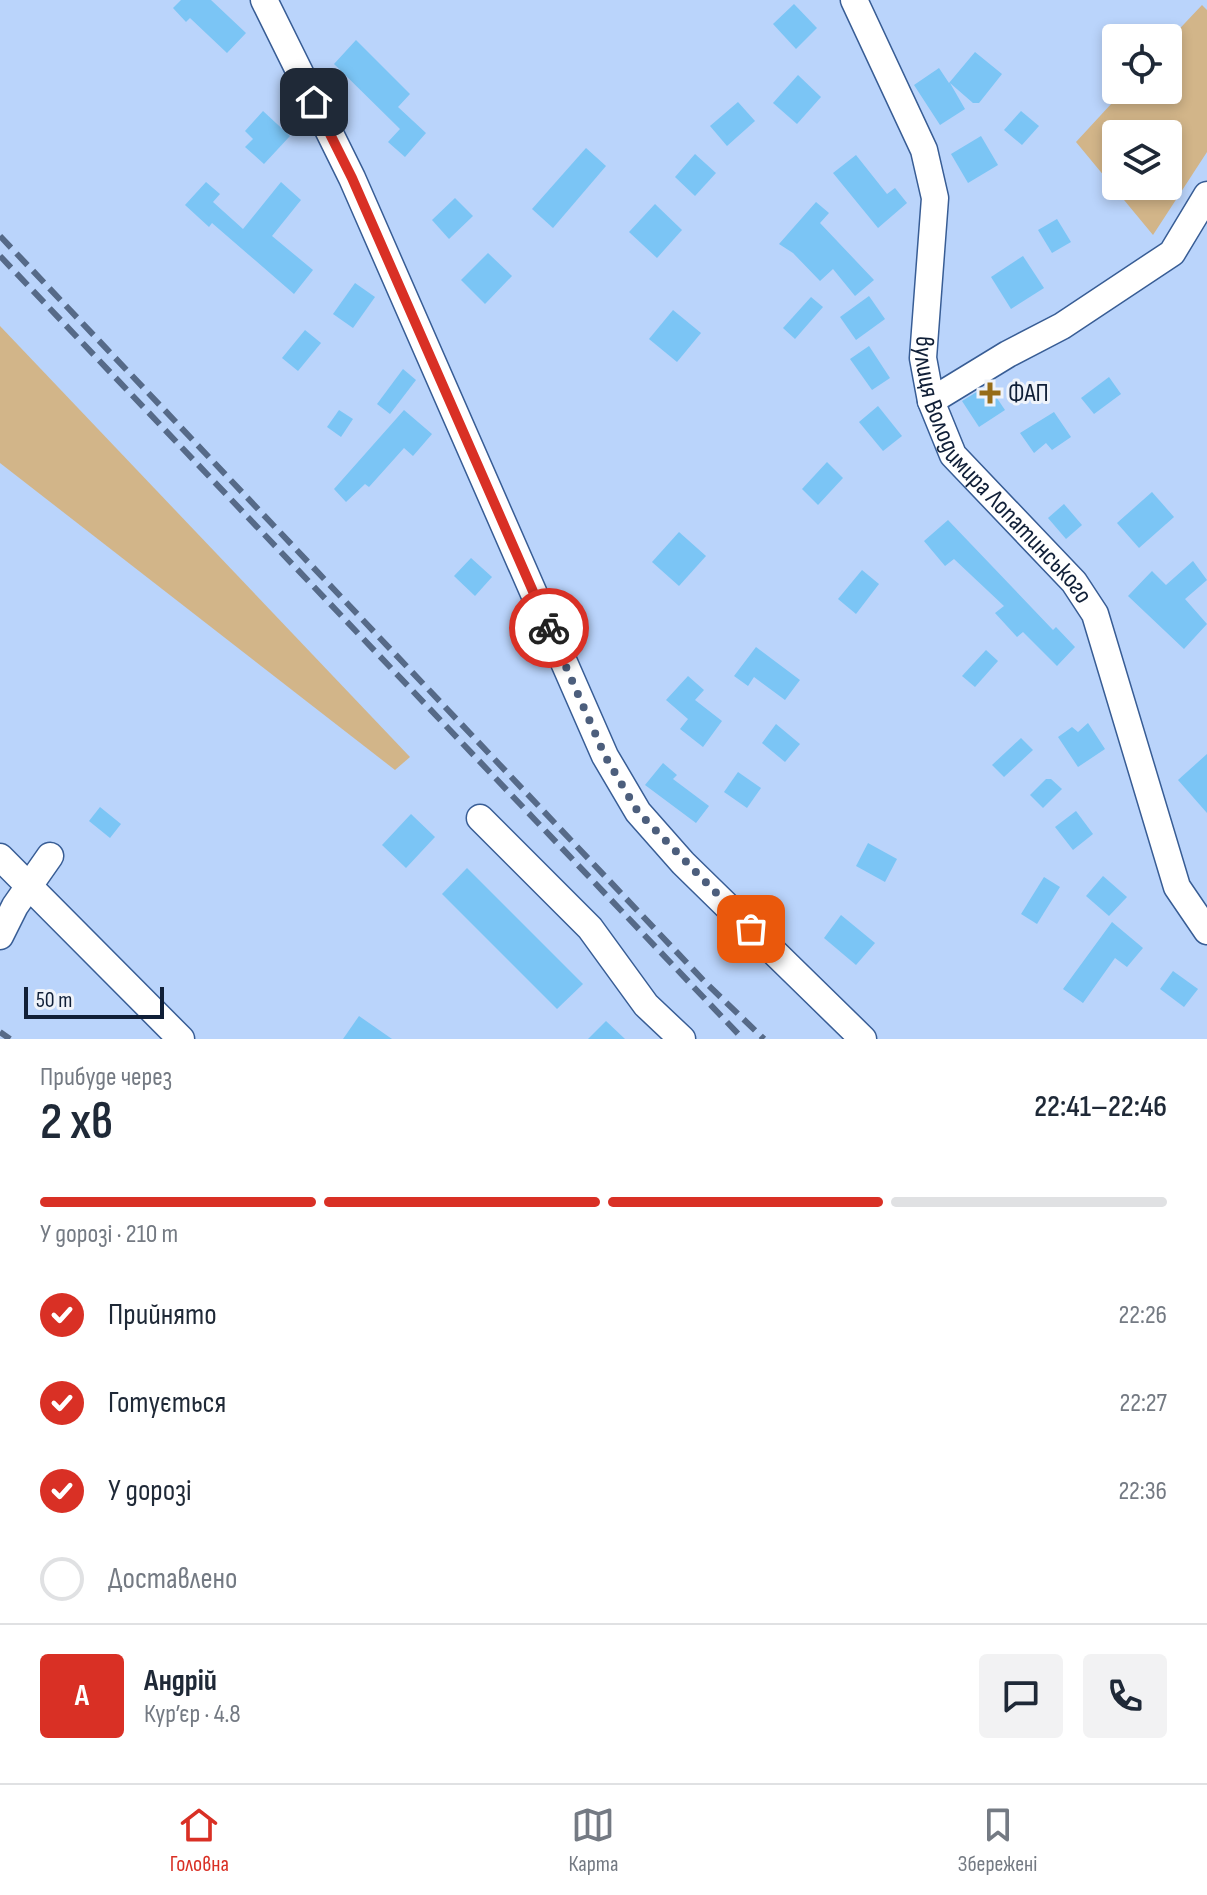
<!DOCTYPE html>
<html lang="uk">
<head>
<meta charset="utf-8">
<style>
  :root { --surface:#fff; --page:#f2f2f3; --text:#1f2937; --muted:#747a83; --line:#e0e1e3; --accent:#d93025 }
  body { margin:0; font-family:"Sofia Sans Condensed",sans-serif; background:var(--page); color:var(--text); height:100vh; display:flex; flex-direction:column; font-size:30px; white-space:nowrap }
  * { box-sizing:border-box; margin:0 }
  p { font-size:26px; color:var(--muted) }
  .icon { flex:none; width:44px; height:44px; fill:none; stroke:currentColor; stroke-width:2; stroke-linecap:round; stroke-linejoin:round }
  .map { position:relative; height:1039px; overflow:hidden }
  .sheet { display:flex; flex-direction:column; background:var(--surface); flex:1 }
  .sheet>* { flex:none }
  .controls { position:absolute; left:1102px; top:24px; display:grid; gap:16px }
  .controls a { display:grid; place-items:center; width:80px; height:80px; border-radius:8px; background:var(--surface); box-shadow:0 4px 12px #0003; font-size:40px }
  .scale { position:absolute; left:24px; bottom:20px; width:140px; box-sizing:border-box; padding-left:8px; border:4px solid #101f37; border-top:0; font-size:22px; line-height:28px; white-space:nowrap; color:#101f37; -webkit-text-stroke:6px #eff3fa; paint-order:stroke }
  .pin { position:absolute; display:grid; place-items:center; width:68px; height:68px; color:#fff; margin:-34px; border-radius:16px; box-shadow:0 4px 12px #0006 }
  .courier { position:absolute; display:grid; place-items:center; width:80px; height:80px; margin:-40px; border:6px solid #d93025; border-radius:50%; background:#fff; color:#222; box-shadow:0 2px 10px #0007 }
  .overview em { font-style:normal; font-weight:600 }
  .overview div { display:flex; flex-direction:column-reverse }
  .overview { display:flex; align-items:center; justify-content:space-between; height:136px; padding:0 40px }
  h1 { font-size:52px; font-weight:600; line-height:60px }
  .bar { display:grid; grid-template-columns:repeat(4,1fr); gap:12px 8px; align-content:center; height:96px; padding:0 40px }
  .bar i { height:10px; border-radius:6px; background:var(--line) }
  .bar .active { background:var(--accent) }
  .bar p { grid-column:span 4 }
  .line { display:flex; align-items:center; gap:20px; padding:0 40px; border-top:2px solid var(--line) }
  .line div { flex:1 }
  .round { display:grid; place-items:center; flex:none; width:84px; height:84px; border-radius:8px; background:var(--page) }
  ol { padding:0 40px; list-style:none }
  li { display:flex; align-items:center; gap:24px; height:88px }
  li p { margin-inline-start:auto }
  li .icon { padding:8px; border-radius:50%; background:var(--accent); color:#fff; stroke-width:4 }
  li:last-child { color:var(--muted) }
  li i { width:44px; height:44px; border:4px solid var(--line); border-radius:50% }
  .dock { display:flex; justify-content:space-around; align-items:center; height:112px; border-top:2px solid var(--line); background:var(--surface); font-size:22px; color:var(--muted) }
  .dock a { display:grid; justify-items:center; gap:4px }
  .dock .active { color:var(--accent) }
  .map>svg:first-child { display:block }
  .green { fill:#d2b589; fill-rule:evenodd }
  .building { fill:#7bc5f5 }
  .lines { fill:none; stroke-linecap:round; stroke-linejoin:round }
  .minor-casing { stroke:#385d95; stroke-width:29 }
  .minor { stroke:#fff; stroke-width:26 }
  .rail { stroke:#566a88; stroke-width:6; stroke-dasharray:16 8; stroke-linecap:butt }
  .done { stroke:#4c5e7c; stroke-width:8; stroke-dasharray:0 14.4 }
  .route { stroke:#d93025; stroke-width:10 }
  .poi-dot { fill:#966c18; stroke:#eff3fa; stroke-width:3 }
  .labels { text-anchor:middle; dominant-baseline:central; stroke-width:6; stroke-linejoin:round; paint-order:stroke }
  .poi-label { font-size:26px; fill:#101f37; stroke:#eff3fa; text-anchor:start }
  .street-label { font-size:26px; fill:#101f37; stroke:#eff3fa }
</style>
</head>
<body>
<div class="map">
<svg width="1207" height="1039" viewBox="0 0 1207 1039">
  <rect width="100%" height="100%" fill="#bad4fb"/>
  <g class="green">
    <path d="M 1202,5 L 1207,10 L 1207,152 L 1153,235 L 1076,142 L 1124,90 L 1168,90 L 1168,41 ZM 1116,134 L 1168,134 L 1168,186 L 1116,186 Z"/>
    <path d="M 0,326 L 410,757 L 395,770 L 0,463 Z"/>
  </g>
  <g class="building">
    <path d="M 181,0 L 211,0 L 246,33 L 227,53 L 190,18 L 186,22 L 173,8 Z"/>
    <path d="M 794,4 L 817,28 L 796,49 L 773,24 Z"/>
    <path d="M 356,40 L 410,94 L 398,107 L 426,133 L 405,157 L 388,142 L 400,129 L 334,64 Z"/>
    <path d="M 975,52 L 1002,74 L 979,103 L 973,103 L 950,83 L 965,109 L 940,125 L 914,85 L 939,68 L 949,83 Z"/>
    <path d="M 798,75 L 821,97 L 797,124 L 773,103 Z"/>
    <path d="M 738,102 L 755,121 L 727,146 L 710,126 Z"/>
    <path d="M 263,111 L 290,136 L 264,164 L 245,147 L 253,139 L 245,131 Z"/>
    <path d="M 1021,111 L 1039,126 L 1022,145 L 1004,130 Z"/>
    <path d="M 981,136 L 998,165 L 968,183 L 951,154 Z"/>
    <path d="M 586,148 L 606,166 L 553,228 L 532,209 Z"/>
    <path d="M 695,154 L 716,173 L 695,196 L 675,177 Z"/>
    <path d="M 856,155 L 887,194 L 895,188 L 907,203 L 878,228 L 833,173 Z"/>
    <path d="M 206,182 L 220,194 L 213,202 L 243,229 L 281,182 L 301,200 L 272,236 L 313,270 L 294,294 L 212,223 L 209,227 L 185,205 Z"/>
    <path d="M 455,198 L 473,216 L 449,239 L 432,220 Z"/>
    <path d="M 816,202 L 829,213 L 820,223 L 874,280 L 855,296 L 833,269 L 820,281 L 793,253 L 779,244 Z"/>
    <path d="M 655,204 L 682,230 L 657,258 L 629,232 Z"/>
    <path d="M 1057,219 L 1071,242 L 1052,253 L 1038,230 Z"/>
    <path d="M 488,253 L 512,276 L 485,304 L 461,280 Z"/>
    <path d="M 1023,256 L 1044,288 L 1011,309 L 991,277 Z"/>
    <path d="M 355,283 L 375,297 L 353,328 L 333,314 Z"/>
    <path d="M 869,296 L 885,319 L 856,340 L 840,317 Z"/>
    <path d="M 811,297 L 823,307 L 795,339 L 783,328 Z"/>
    <path d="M 673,310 L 701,333 L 677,362 L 649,339 Z"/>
    <path d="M 305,330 L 321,343 L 298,371 L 282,358 Z"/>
    <path d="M 869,346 L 890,378 L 872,390 L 850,359 Z"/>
    <path d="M 403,369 L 416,380 L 390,414 L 377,404 Z"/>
    <path d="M 1109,377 L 1121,394 L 1094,414 L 1081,398 Z"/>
    <path d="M 988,385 L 1005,410 L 979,427 L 962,401 Z"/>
    <path d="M 878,406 L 902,436 L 883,451 L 859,422 Z"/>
    <path d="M 339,410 L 353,419 L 341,437 L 327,427 Z"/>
    <path d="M 404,410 L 432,434 L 413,456 L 404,448 L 369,487 L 365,484 L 346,502 L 334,489 Z"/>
    <path d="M 1054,412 L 1071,437 L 1052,450 L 1046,443 L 1034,453 L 1020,433 Z"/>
    <path d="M 827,462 L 843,478 L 818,505 L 802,489 Z"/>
    <path d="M 1152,492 L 1174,517 L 1139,548 L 1117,523 Z"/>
    <path d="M 1064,504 L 1082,525 L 1066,539 L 1048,518 Z"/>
    <path d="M 948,520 L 1053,630 L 1056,627 L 1075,647 L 1057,666 L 1023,632 L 1017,637 L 995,613 L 1004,606 L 954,559 L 945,566 L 924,541 Z"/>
    <path d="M 679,532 L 706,556 L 679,586 L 652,562 Z"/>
    <path d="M 471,558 L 492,577 L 475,596 L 454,576 Z"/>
    <path d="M 1193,561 L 1207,580 L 1185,599 L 1207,624 L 1184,649 L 1128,596 L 1152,571 L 1166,585 Z"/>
    <path d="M 862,570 L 879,584 L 856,614 L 838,599 Z"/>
    <path d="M 756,647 L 800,680 L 785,700 L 754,677 L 748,686 L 734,676 Z"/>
    <path d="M 986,650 L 998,661 L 975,687 L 962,676 Z"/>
    <path d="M 688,676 L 704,690 L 695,700 L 722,721 L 703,747 L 680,729 L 688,719 L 666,700 Z"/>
    <path d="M 1088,723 L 1105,749 L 1078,767 L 1058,737 L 1072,727 L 1078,732 Z"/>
    <path d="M 776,724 L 800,744 L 785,762 L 762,743 Z"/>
    <path d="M 1021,738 L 1033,750 L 1004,777 L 992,765 Z"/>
    <path d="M 1207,754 L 1207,813 L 1178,780 Z"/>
    <path d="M 663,763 L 677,775 L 673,779 L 709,806 L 696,823 L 645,785 Z"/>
    <path d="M 738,772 L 761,788 L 747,808 L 724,792 Z"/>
    <path d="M 1046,779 L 1051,779 L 1062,789 L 1043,808 L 1030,795 Z"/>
    <path d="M 100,807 L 121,824 L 110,838 L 89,821 Z"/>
    <path d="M 1076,811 L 1093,834 L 1073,850 L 1055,827 Z"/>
    <path d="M 411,814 L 435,837 L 406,868 L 382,845 Z"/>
    <path d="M 868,843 L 897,859 L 885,882 L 856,866 Z"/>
    <path d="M 467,868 L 583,984 L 557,1009 L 442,894 Z"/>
    <path d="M 1103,876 L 1127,897 L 1109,916 L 1086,896 Z"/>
    <path d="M 1044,877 L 1060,887 L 1037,924 L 1021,914 Z"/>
    <path d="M 841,915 L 875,943 L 856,965 L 824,938 Z"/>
    <path d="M 1112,922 L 1143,948 L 1127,967 L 1115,958 L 1083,1003 L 1063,989 Z"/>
    <path d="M 1173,971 L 1198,989 L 1184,1007 L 1160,989 Z"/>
    <path d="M 359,1016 L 392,1039 L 343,1039 Z"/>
    <path d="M 606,1021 L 625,1039 L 588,1039 Z"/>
  </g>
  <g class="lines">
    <g class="minor-casing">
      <g id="minor">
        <path d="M 264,0 L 352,178 L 605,756 L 638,812 L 683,863 L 863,1039"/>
        <path id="s1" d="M 854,0 L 924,150 L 935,198 L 923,358 L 931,401 L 953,455 L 1074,582 L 1095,614 L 1177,887 L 1207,931"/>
        <path d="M 931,401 L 1008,354 L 1062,326 L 1172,253 L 1207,195"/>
        <path d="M 480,818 L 590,928 L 646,1005 L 682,1039"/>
        <path d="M 0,857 L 181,1039"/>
        <path d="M 0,936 L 15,906 L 50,856"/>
      </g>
    </g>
    <use href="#minor" class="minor"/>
    <g class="rail">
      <path d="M 0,236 L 705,982 L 764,1039"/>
      <path d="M 0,256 L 743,1039"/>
      <path d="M 0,1032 L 10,1039"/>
    </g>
  </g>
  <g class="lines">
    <path class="done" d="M 549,628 L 605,756 L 638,812 L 751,929"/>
    <path class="route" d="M 314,102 L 352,178 L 549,628"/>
  </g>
  <path class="poi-dot" d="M986 381h8v8h8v8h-8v8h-8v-8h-8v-8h8z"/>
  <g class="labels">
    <g class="poi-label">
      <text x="1008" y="393">ФАП</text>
    </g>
    <g class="street-label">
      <text stroke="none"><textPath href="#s1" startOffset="514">вулиця Володимира Лопатинського</textPath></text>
    </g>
  </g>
</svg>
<div class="controls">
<a><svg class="icon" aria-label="locate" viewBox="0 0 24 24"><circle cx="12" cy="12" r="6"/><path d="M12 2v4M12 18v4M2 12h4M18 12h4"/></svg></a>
<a><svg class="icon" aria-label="layers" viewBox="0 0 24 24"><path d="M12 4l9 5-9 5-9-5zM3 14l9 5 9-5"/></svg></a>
</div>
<div class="scale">50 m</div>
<div class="pin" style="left:751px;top:929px;background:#ea580c"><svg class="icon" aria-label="bag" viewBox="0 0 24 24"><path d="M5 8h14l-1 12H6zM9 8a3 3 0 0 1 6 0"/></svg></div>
<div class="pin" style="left:314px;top:102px;background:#1f2937"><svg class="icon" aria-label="home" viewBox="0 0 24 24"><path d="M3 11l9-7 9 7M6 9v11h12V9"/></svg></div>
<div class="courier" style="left:549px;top:628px"><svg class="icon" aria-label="bike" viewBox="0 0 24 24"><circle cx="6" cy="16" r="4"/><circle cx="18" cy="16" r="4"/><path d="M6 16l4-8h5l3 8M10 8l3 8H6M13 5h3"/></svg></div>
</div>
<section class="sheet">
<div class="overview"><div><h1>2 хв</h1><p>Прибуде через</p></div><em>22:41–22:46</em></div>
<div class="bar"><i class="active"></i><i class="active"></i><i class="active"></i><i></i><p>У дорозі · 210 m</p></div>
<ol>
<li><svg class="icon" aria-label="check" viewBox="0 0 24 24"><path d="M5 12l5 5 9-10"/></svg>Прийнято<p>22:26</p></li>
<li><svg class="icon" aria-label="check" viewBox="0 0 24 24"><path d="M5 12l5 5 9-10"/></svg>Готується<p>22:27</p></li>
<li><svg class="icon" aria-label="check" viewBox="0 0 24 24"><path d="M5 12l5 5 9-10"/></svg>У дорозі<p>22:36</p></li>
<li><i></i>Доставлено</li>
</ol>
<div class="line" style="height:144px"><b class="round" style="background:var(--accent);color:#fff">А</b><div><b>Андрій</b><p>Кур’єр · 4.8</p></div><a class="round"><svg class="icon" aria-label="chat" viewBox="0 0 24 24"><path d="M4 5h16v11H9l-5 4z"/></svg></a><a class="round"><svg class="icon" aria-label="phone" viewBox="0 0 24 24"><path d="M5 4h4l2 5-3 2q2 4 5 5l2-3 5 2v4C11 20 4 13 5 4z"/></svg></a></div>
</section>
<nav class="dock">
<a class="active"><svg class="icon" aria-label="home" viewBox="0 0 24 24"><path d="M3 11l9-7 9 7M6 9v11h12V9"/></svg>Головна</a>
<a><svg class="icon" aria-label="map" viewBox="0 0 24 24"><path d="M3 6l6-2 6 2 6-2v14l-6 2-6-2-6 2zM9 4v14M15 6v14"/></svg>Карта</a>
<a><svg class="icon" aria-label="saved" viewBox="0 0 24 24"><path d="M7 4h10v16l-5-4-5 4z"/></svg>Збережені</a>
</nav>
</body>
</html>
